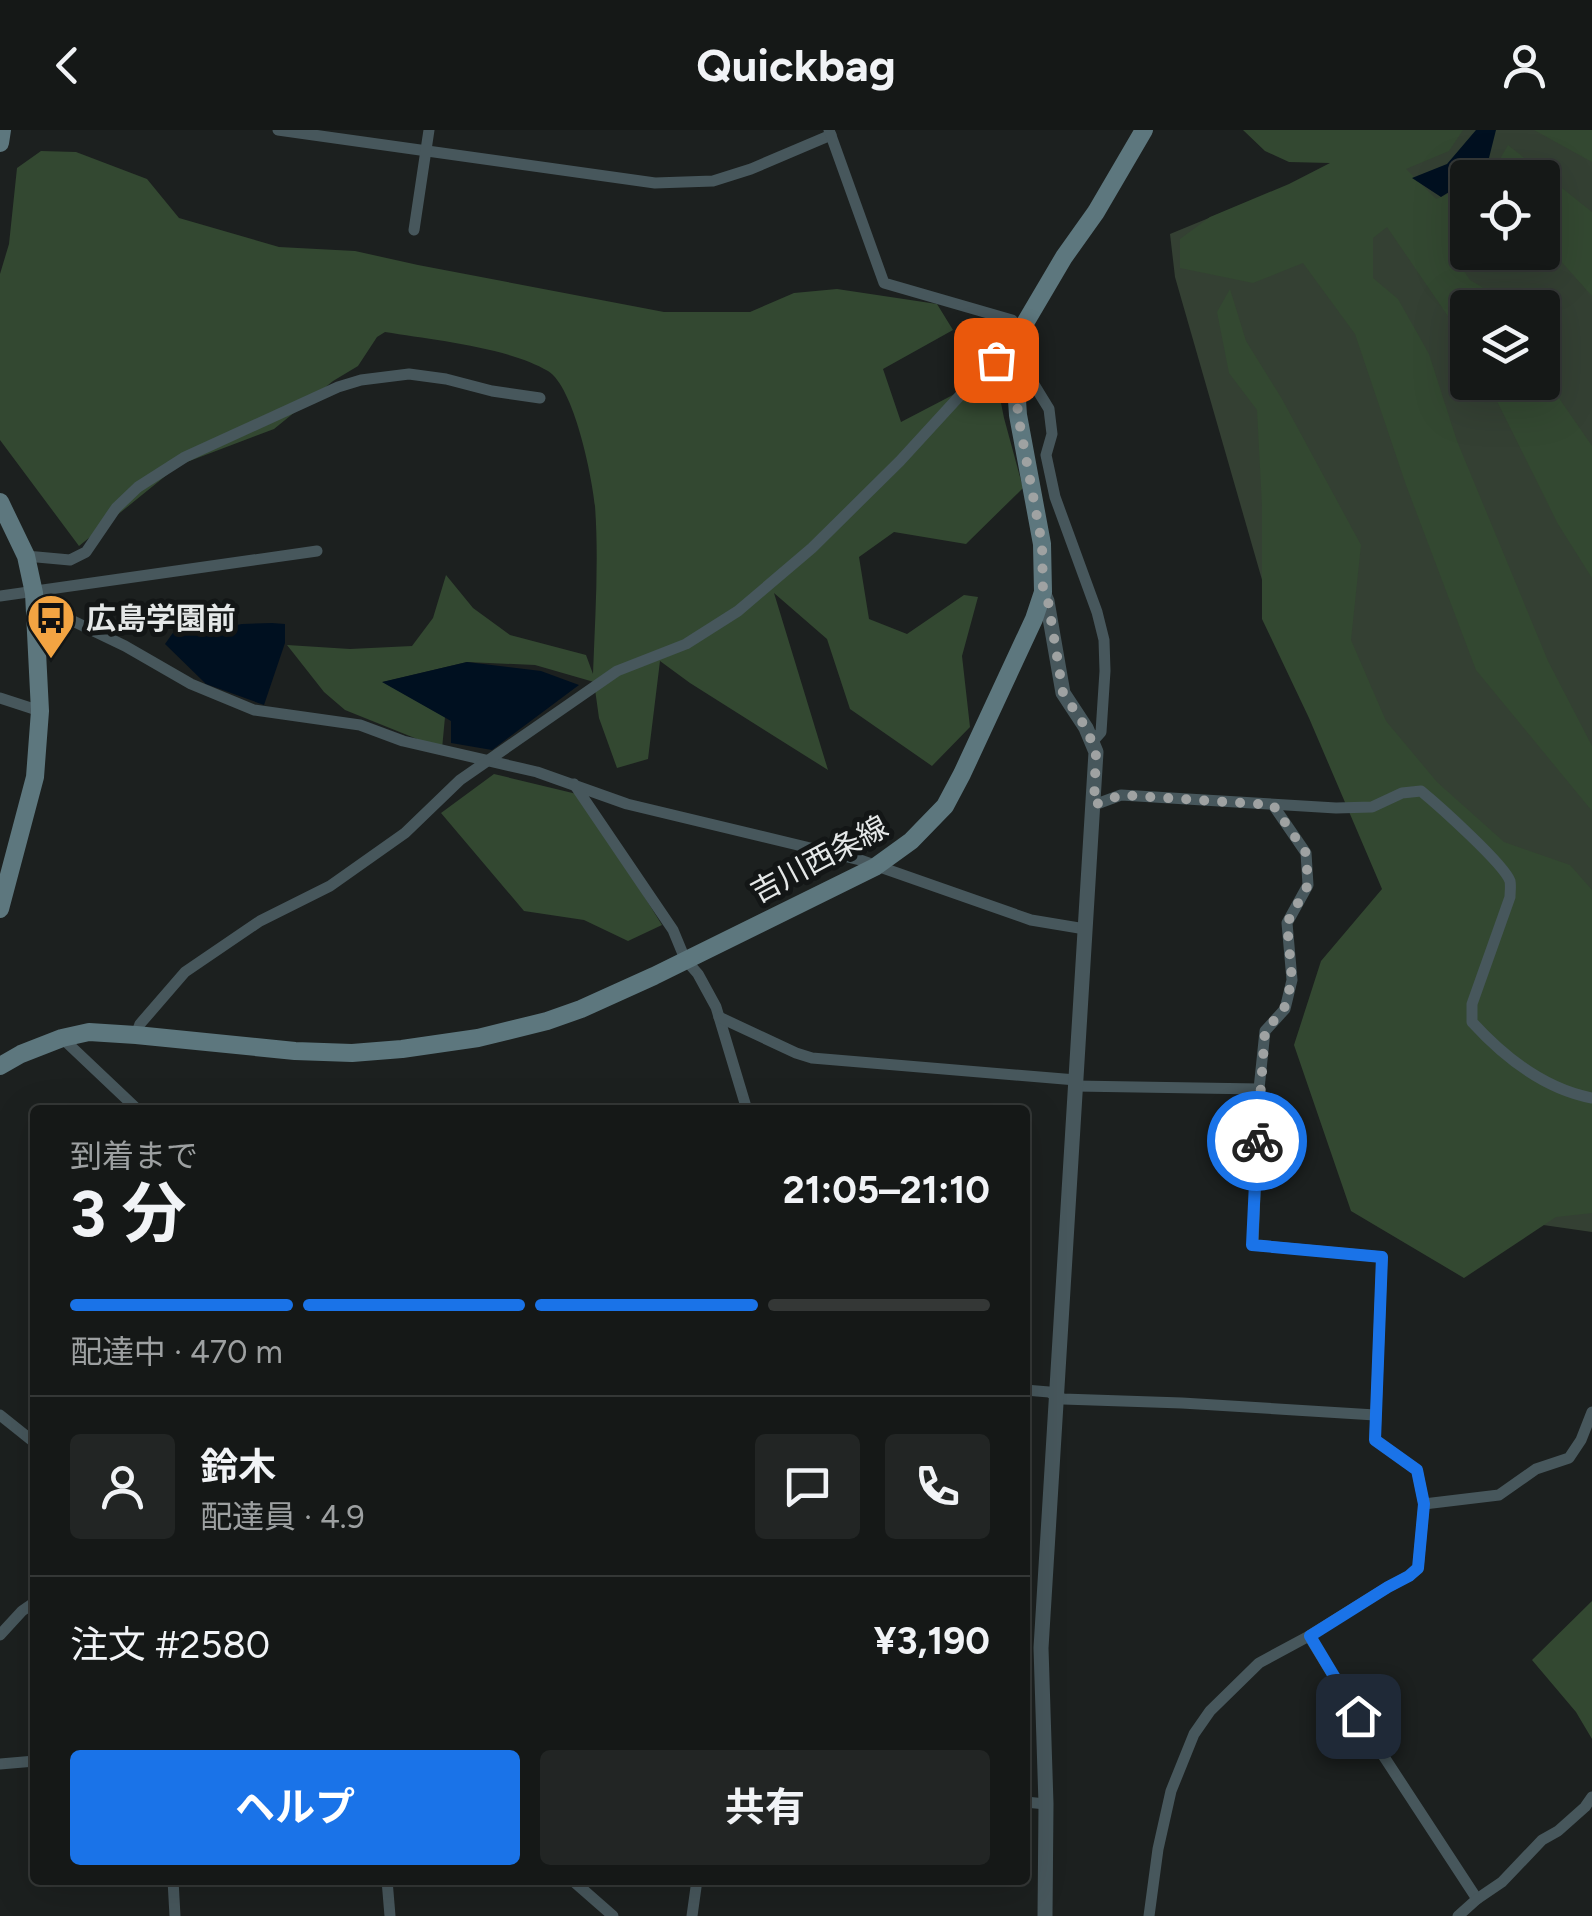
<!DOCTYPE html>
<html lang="ja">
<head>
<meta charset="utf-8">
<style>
  :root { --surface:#151817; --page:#222524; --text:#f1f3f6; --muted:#9da0a1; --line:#343736; --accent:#1a73e8 }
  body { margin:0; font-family:Figtree,"Noto Sans JP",sans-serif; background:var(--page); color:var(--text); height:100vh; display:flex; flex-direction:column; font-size:38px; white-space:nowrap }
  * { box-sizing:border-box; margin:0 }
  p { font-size:32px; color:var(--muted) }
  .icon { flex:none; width:55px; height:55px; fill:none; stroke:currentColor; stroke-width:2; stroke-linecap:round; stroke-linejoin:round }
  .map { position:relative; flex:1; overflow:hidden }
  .panel { position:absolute; left:30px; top:975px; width:1000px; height:780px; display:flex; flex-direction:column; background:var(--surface); border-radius:10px; box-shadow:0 10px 40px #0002,0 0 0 2px var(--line) }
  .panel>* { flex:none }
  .controls { position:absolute; left:1450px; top:30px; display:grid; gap:20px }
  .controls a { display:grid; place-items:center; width:110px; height:110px; border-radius:10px; background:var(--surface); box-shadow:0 10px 40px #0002,0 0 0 2px var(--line); font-size:50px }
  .pin { position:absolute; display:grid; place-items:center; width:85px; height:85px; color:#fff; margin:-42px; border-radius:20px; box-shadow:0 5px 15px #0006 }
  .courier { position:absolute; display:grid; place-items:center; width:100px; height:100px; margin:-50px; border:8px solid #1a73e8; border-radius:50%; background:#fff; color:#222; box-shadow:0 2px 12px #0007 }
  .headline em { font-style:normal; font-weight:700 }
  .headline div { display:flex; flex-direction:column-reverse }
  .headline { display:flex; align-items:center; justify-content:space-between; height:170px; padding:0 40px }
  h1 { font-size:65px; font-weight:700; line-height:75px }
  .bar { display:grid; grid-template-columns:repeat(4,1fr); gap:15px 10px; align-content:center; height:120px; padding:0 40px }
  .bar i { height:12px; border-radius:8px; background:var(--line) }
  .bar .active { background:var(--accent) }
  .bar p { grid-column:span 4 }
  .line { display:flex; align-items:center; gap:25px; padding:0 40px; border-top:2px solid var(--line) }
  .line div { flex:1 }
  .round { display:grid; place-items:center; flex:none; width:105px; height:105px; border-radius:10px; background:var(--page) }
  .cta { display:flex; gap:20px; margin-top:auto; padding:20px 40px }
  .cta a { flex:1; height:115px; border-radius:10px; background:var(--accent); color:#fff; font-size:40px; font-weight:700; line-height:115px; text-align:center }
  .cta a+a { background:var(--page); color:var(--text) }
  header { display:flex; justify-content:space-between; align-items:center; height:130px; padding:0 40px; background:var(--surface); font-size:45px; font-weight:700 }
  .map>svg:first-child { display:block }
  .green { fill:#344033; fill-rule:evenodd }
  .forest { fill:#334831 }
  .water { fill:#001020 }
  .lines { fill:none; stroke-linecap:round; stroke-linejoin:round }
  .minor { stroke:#47575c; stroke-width:11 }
  .tertiary { stroke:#47575c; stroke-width:15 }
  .secondary { stroke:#5d777e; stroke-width:18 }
  .done { stroke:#9fa2a2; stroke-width:10; stroke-dasharray:0 18 }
  .route { stroke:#1a73e8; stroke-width:12 }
  .labels { text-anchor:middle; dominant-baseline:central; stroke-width:10; stroke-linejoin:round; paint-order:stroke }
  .poi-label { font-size:30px; font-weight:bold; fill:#e5e8e8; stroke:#131616; text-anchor:start }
  .street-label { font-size:30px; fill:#e5e8e8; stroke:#131616 }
</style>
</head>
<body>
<header><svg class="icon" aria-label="back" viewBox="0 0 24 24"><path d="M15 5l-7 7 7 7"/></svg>Quickbag<svg class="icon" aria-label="person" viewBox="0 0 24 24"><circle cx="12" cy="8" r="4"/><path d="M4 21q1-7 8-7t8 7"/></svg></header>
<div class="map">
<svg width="1592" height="1786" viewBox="0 0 1592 1786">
  <rect width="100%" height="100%" fill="#1c201f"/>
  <path class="green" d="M 1411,0 L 1592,0 L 1592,1102 L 1465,1084 L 1416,726 L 1275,495 L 1175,147 L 1170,104 L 1311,46 ZM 1468,48 L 1542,48 L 1542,122 L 1468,122 ZM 1468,178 L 1542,178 L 1542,252 L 1468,252 Z"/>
  <g class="forest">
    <path d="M 1243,0 L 1463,0 L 1449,21 L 1406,39 L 1436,69 L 1467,56 L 1468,123 L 1462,138 L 1470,150 L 1516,177 L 1468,178 L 1467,214 L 1387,97 L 1373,108 L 1373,148 L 1398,169 L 1429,224 L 1457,311 L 1548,531 L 1592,616 L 1592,681 L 1476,540 L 1406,355 L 1355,204 L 1303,133 L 1253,153 L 1180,138 L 1180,109 L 1210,87 L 1289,54 L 1330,33 L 1289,32 L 1265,21 Z"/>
    <path d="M 1534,0 L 1592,0 L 1592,32 Z"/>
    <path d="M 1508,15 L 1592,82 L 1592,166 L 1543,111 L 1542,48 L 1490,47 Z"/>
    <path d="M 41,21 L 76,22 L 147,49 L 179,88 L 279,117 L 355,121 L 418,135 L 664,182 L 750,182 L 794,163 L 837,159 L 937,174 L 953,200 L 883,239 L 901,292 L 995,243 L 1004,288 L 1023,358 L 966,414 L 894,402 L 859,427 L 869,489 L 907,504 L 964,465 L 978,467 L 962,526 L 970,597 L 932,636 L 850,579 L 827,509 L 774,463 L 828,640 L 690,553 L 660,531 L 648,629 L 617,638 L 599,588 L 594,552 L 535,535 L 467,532 L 383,552 L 445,587 L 442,619 L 345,580 L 324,562 L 287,515 L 350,519 L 412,516 L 433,488 L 446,445 L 473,478 L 510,505 L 586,525 L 593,544 C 595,488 599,432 595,376 C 592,346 574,257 548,241 C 507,217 433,210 385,202 L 377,207 L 358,236 L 333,251 L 274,299 L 179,335 L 79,416 L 0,310 L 0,144 L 9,114 L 17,38 Z"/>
    <path d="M 1230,159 L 1246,211 L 1282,269 L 1361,415 L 1351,510 L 1386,591 L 1437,652 L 1504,712 L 1570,735 L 1592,760 L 1592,1083 L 1556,1087 L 1464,1148 L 1351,1081 L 1294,915 L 1321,831 L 1382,759 L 1309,588 L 1262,489 L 1262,376 L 1257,280 L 1229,243 L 1217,182 Z"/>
    <path d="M 1543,245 L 1592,316 L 1592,448 L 1558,394 L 1488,253 L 1542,252 Z"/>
    <path d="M 494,644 L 581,665 L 662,795 L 628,811 L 584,790 L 524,781 L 441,683 Z"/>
    <path d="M 1592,1471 L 1592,1609 L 1576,1582 L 1532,1530 Z"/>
  </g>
  <g class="water">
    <path d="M 1476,0 L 1496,0 L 1486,40 L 1474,47 L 1468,48 L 1467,51 L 1441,67 L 1412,48 L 1447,34 Z"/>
    <path d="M 272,493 L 285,494 L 285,513 L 264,575 L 206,554 L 165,514 L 177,497 L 202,501 L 242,494 Z"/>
    <path d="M 467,532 L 541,541 L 579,555 L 492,620 L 451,613 L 451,591 L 382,552 Z"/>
  </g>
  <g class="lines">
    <g class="minor">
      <path d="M 278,0 L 655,53 L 713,51 L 751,39 L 831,5"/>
      <path d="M 829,0 L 884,153 L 1012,190 L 1021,200"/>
      <path d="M 414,100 L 429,0"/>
      <path d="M 26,426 L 70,430 L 86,422 L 116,378 L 138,357 L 185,327 L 338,257 L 361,250 L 409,244 L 446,249 L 492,261 L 540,268"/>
      <path d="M 34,463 L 73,491 L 125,516 L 191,554 L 254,580 L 360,595 L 403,611 L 537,642 L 627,674 L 860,730 L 1031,790 L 1085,799"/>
      <path d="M 0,466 L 317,421"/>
      <path d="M 0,568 L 40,581"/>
      <path d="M 574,654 L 673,800 L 685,829 L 698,844 L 716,877 L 747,980"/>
      <path d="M 1094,675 L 1121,665 L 1336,678 L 1372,677 L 1402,663 L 1421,661 C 1438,675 1504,734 1510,751 C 1511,756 1510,762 1510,767 L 1472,874 L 1472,892 C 1504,927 1544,959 1592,968"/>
      <path d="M 719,887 L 796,923 L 812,928 L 1076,950"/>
      <path d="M 136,905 L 140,894 L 185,842 L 260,791 L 330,756 L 405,703 L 460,650 L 617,541 L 686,514 L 738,481 L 812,418 L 900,331 L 966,259 L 1003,226 L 1014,226 L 1022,235 L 1049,279 L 1052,304 L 1046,325 L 1055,367 L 1097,482 L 1104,510 L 1105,541 L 1101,602 L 1093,611"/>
      <path d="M 62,908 L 138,980"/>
      <path d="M 1075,956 L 1259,959"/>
      <path d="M 1025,1260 L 1049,1262 L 1063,1269 L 1182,1273 L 1375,1285"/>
      <path d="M 0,1285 L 35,1313"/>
      <path d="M 1424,1374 L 1499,1365 L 1536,1339 L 1569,1328 L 1581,1310 L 1592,1282"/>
      <path d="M 0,1505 L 22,1481 L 35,1472"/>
      <path d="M 1309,1506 L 1358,1587 L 1477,1769"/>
      <path d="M 0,1634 L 35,1631"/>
      <path d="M 1025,1672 L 1046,1674"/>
      <path d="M 173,1750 L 175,1786"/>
      <path d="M 387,1750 L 390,1786"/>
      <path d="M 572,1750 L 613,1786"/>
      <path d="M 692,1786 L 697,1750"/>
      <path d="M 1149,1786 L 1158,1719 L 1171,1661 L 1194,1604 L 1210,1581 L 1259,1533 L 1309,1506 L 1388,1457 L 1409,1446 L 1418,1439 L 1424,1374 L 1417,1340 L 1375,1310 L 1382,1127 L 1253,1115 L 1259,959 L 1265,901 L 1285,879 L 1292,850 L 1287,793 L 1308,755 L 1306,723 L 1273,675"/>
      <path d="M 1458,1786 L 1477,1769 L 1502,1752 L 1542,1710 L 1558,1701 L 1585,1677 L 1592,1667"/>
    </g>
    <path class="tertiary" d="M 1043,462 L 1047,471 L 1063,563 L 1086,598 L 1096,622 L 1041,1518 L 1046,1674 L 1045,1786"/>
    <g class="secondary">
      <path d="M 0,13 L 2,0"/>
      <path d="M 0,372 L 26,426 L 34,463 L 40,581 L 35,647 L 0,779"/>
      <path d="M 0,936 L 21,924 L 62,908 L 89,902 L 136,905 L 295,921 L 352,923 L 402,919 L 478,908 L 547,891 L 581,879 L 654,846 L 875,737 L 911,711 L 945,676 L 962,644 L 1034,489 L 1043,462 L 1042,414 L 1018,285 L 1014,226 L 1021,200 L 1064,127 L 1096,82 L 1144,0"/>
    </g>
  </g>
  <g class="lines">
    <path class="done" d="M 996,230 L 1003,226 L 1014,226 L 1018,285 L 1042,414 L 1043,462 L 1048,471 L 1063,563 L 1086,598 L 1096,622 L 1094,675 L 1121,665 L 1273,675 L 1306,723 L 1308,755 L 1287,793 L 1292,850 L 1284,879 L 1265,901 L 1257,1011"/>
    <path class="route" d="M 1257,1011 L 1252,1115 L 1382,1127 L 1375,1310 L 1417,1340 L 1424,1374 L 1418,1438 L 1409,1446 L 1388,1457 L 1310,1506 L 1358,1586"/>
  </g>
  <defs>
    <g id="bus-pin" transform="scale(2.5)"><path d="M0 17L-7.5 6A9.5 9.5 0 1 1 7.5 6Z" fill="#f3a442" stroke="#131616"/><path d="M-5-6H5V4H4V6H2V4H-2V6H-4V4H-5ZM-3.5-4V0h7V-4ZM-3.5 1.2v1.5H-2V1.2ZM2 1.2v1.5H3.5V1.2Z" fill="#111"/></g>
  </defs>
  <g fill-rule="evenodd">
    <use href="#bus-pin" x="51" y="488"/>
  </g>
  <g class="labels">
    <g class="poi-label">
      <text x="86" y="488">広島学園前</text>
    </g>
    <g class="street-label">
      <text transform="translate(819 729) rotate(-28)">吉川西条線</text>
    </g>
  </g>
</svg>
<div class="controls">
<a><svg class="icon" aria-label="locate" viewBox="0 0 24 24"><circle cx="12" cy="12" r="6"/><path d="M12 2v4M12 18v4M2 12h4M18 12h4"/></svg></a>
<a><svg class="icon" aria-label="layers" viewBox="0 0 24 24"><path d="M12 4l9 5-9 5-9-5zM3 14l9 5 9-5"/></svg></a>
</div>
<div class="pin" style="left:996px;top:230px;background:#ea580c"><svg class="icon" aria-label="bag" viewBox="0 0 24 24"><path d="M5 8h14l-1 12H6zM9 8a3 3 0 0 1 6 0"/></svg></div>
<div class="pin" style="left:1358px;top:1586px;background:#1f2937"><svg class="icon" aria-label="home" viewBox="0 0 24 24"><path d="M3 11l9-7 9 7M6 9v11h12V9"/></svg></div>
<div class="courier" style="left:1257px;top:1011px"><svg class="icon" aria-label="bike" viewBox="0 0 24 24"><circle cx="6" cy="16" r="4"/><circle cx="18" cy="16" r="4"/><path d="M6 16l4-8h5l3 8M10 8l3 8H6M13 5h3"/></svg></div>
<section class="panel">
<div class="headline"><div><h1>3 分</h1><p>到着まで</p></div><em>21:05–21:10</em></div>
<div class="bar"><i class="active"></i><i class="active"></i><i class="active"></i><i></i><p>配達中 · 470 m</p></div>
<div class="line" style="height:180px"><a class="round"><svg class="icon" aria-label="person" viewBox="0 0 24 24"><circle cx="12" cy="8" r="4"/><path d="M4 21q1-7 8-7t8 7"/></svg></a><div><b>鈴木</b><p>配達員 · 4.9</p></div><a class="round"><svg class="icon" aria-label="chat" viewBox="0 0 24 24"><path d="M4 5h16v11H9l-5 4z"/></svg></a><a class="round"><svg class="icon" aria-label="phone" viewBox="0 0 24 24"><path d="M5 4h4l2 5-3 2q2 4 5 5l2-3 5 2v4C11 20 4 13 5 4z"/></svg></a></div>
<div class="line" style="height:130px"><div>注文 #2580</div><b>¥3,190</b></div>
<div class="cta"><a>ヘルプ</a><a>共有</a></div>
</section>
</div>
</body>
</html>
